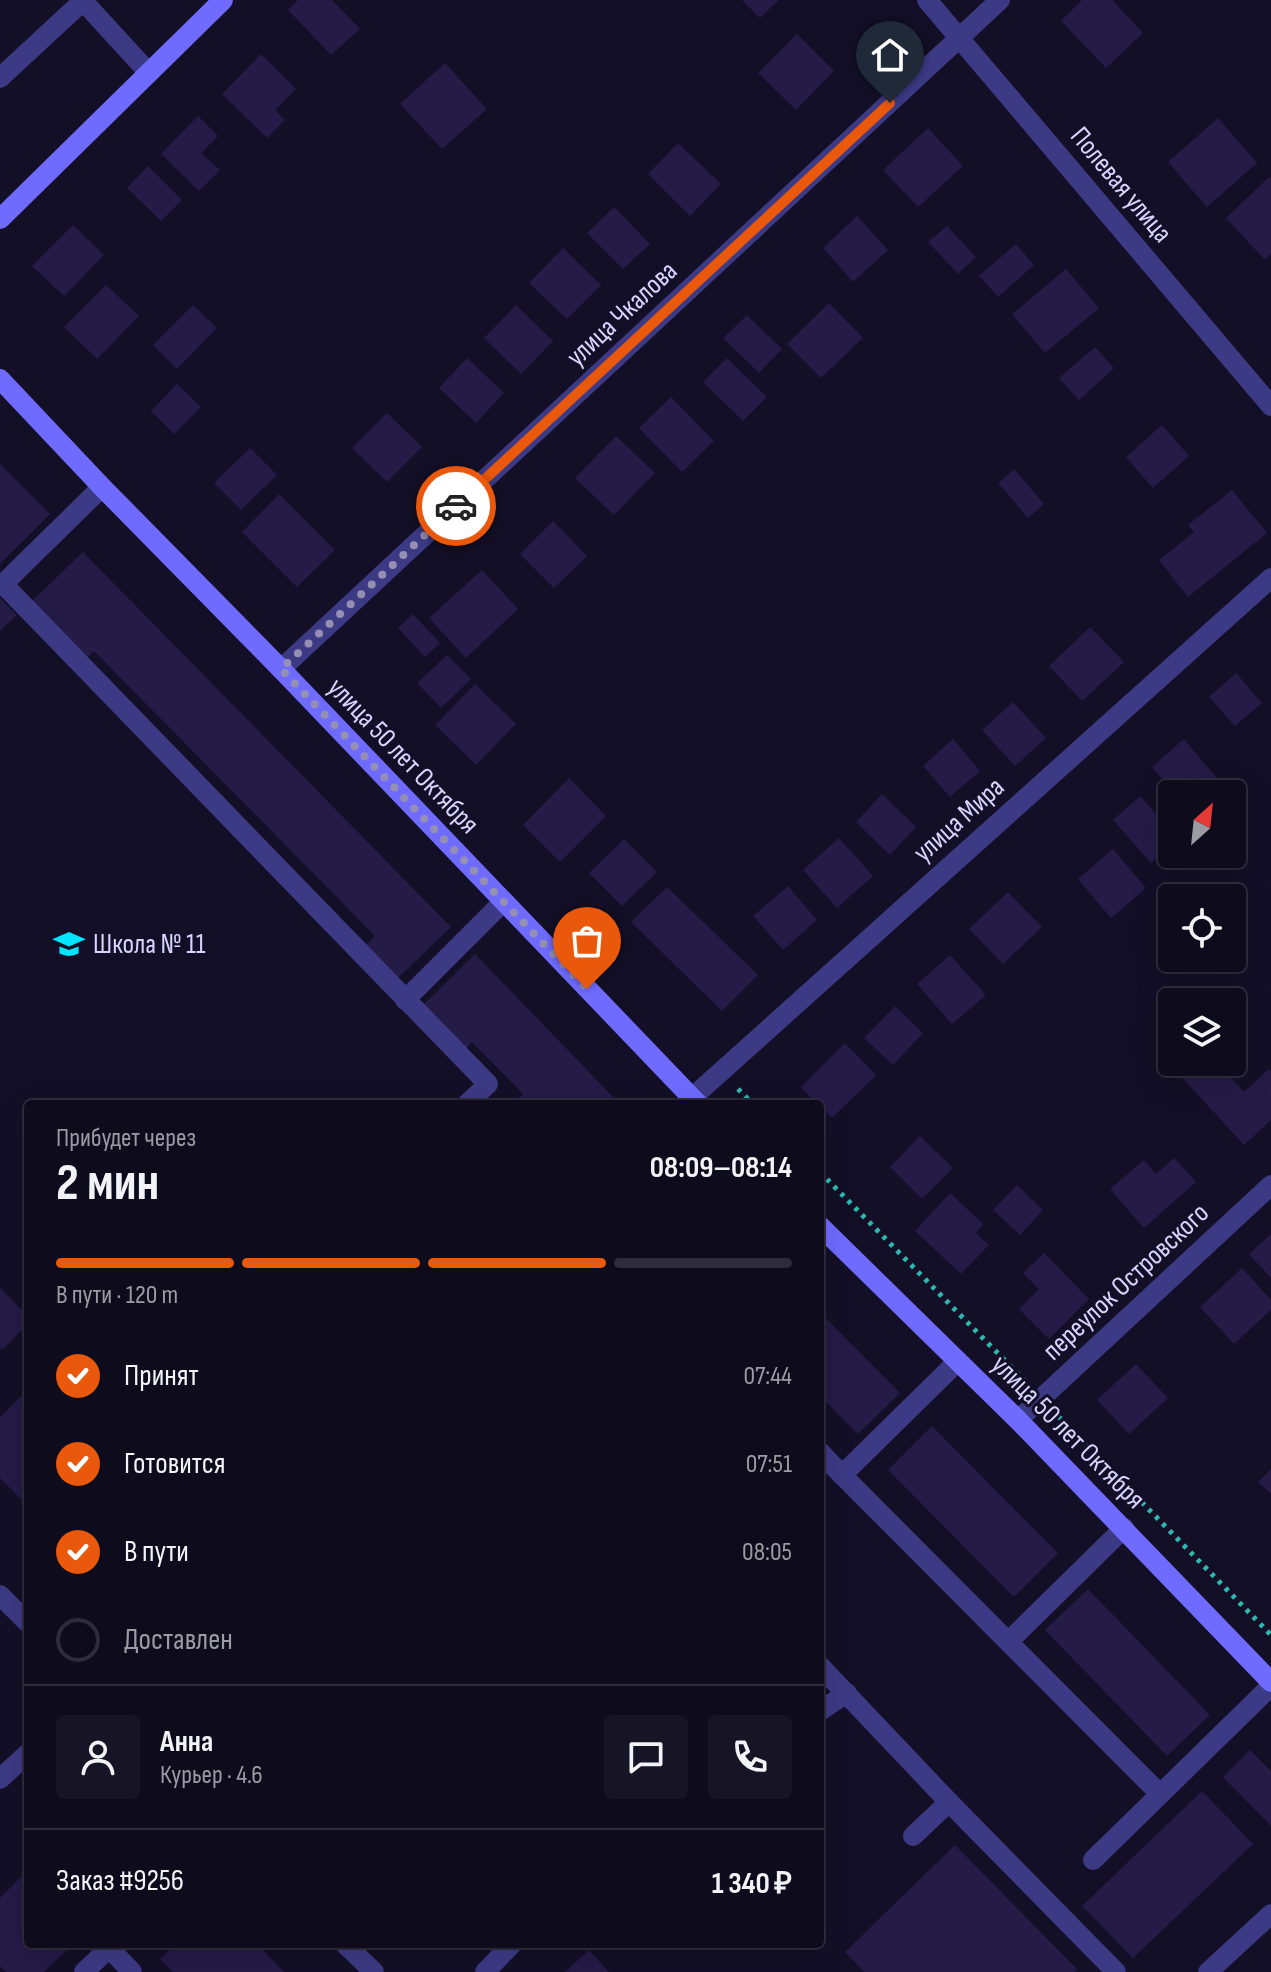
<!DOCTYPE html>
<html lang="ru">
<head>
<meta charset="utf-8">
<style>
  :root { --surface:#0e0b1c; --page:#171425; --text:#f1f3f6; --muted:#9b9ba3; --line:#2e2b3b; --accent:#ea580c }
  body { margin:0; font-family:"Sofia Sans Condensed",sans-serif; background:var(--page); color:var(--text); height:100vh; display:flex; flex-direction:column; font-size:30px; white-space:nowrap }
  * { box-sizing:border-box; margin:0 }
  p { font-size:26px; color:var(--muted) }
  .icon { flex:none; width:44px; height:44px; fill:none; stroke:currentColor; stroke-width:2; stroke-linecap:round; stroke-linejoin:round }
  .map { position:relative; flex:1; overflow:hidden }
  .details { position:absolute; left:24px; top:1100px; width:800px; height:848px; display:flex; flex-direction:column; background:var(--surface); border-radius:8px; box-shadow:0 8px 32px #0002,0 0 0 2px var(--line) }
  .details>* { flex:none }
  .needle { width:52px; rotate:27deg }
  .controls { position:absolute; left:1158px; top:780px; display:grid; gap:16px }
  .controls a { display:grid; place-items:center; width:88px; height:88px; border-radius:8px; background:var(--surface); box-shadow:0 8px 32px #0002,0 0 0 2px var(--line); font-size:40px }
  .pin { position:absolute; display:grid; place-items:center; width:68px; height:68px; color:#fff; margin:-82px -34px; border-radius:50% 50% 50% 0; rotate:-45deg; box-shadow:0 0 8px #0007 }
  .pin .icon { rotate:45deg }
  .courier { position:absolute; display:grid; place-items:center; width:80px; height:80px; margin:-40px; border:6px solid #ea580c; border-radius:50%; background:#fff; color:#222; box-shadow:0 2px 10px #0007 }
  .overview em { font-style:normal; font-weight:700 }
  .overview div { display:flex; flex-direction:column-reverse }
  .overview { display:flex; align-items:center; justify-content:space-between; height:136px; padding:0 32px }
  h1 { font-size:52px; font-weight:700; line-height:60px }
  .bar { display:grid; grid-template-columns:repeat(4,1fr); gap:12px 8px; align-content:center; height:96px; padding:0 32px }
  .bar i { height:10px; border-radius:6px; background:var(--line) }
  .bar .on { background:var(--accent) }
  .bar p { grid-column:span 4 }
  .line { display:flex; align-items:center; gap:20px; padding:0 32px; border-top:2px solid var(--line) }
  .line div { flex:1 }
  .round { display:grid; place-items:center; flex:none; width:84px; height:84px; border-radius:8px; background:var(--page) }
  ol { padding:0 32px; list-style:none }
  li { display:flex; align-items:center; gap:24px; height:88px }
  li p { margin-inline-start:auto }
  li .icon { padding:8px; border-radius:50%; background:var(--accent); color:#fff; stroke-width:4 }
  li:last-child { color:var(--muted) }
  li i { width:44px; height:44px; border:4px solid var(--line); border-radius:50% }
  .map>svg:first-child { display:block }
  .building { fill:#241b47 }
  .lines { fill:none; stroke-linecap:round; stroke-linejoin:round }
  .path { stroke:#2fb8b0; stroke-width:5; stroke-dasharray:4 6; stroke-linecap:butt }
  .lane { stroke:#3d3a85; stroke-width:20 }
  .street { stroke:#3d3a85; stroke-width:20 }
  .secondary { stroke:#6f6bff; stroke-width:20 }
  .done { stroke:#948fb3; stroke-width:8; stroke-dasharray:0 14.4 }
  .route { stroke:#ea580c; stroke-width:10 }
  .labels { text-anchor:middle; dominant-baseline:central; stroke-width:6; stroke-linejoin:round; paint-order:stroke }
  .street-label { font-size:28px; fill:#d9d4ff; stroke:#130f26 }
  .poi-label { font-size:28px; fill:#d9d4ff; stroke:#130f26; text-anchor:start }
</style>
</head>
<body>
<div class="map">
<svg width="1271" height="1972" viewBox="0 0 1271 1972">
  <rect width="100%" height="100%" fill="#130f26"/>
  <g class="building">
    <path d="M 298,0 L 332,0 L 360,29 L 331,55 L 288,10 Z"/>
    <path d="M 742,0 L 779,0 L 760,18 Z"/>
    <path d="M 1082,0 L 1112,0 L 1143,33 L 1106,68 L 1061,21 Z"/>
    <path d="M 797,34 L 834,71 L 796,110 L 758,73 Z"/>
    <path d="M 261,54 L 296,89 L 275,110 L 285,120 L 267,138 L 222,94 Z"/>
    <path d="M 445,63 L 487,109 L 442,149 L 400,104 Z"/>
    <path d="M 198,116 L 218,136 L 201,153 L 220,170 L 199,191 L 161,154 Z"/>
    <path d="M 1218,118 L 1257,163 L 1207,207 L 1168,162 Z"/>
    <path d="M 928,128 L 963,166 L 918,207 L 883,170 Z"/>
    <path d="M 678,143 L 721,184 L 690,216 L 648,174 Z"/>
    <path d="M 148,166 L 182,200 L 161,221 L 127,188 Z"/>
    <path d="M 1269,177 L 1271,179 L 1271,254 L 1265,260 L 1226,218 Z"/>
    <path d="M 614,207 L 650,244 L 623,269 L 587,233 Z"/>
    <path d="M 857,216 L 888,250 L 853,282 L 823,248 Z"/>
    <path d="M 73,225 L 104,255 L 64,296 L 32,266 Z"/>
    <path d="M 947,226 L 976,257 L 958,274 L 928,242 Z"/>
    <path d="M 1016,244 L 1034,265 L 998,297 L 979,276 Z"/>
    <path d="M 563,248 L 601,285 L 567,319 L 529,283 Z"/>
    <path d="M 1066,269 L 1099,308 L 1045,353 L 1012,314 Z"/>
    <path d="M 106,285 L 139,316 L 97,359 L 64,327 Z"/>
    <path d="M 829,303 L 863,338 L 821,378 L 787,344 Z"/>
    <path d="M 193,305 L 217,328 L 177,369 L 153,345 Z"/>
    <path d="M 516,305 L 553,341 L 521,374 L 484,338 Z"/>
    <path d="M 747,315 L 782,349 L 759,373 L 723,338 Z"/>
    <path d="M 1095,347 L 1114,368 L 1079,400 L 1059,378 Z"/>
    <path d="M 467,358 L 504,393 L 476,423 L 439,388 Z"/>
    <path d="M 727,358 L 767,397 L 743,421 L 703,382 Z"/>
    <path d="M 177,384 L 201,407 L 174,434 L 151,411 Z"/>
    <path d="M 671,397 L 714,441 L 682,472 L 639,428 Z"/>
    <path d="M 387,413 L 422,447 L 387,482 L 352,448 Z"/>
    <path d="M 1162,425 L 1189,456 L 1153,488 L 1126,457 Z"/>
    <path d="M 616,436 L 655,473 L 614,515 L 575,478 Z"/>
    <path d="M 250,448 L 277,475 L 241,510 L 214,483 Z"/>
    <path d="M 0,464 L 50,514 L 0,564 Z"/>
    <path d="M 1014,469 L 1044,504 L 1028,518 L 998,483 Z"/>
    <path d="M 1232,490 L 1267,533 L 1188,597 L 1159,560 L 1194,532 L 1188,525 Z"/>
    <path d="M 279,494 L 335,550 L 297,587 L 242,532 Z"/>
    <path d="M 553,521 L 587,556 L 554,588 L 520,554 Z"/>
    <path d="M 83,552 L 451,927 L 397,979 L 364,947 L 375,936 L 94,651 L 87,658 L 32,601 Z"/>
    <path d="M 482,570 L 518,609 L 466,658 L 429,618 Z"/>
    <path d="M 0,598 L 17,615 L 0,631 Z"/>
    <path d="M 413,614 L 440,643 L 425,657 L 398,628 Z"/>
    <path d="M 1090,627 L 1124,662 L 1082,701 L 1049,666 Z"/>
    <path d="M 447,655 L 471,679 L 441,708 L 417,683 Z"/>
    <path d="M 1236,673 L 1262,703 L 1235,726 L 1209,697 Z"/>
    <path d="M 475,684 L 516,724 L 476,765 L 435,725 Z"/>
    <path d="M 1013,702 L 1046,738 L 1015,766 L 982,730 Z"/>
    <path d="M 953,739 L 980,771 L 950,797 L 923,766 Z"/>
    <path d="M 1184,739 L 1226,789 L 1220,794 L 1175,794 L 1152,767 Z"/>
    <path d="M 569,778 L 606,816 L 560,862 L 523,825 Z"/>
    <path d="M 882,794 L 916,827 L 890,855 L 856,822 Z"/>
    <path d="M 1140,796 L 1172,831 L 1172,845 L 1151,863 L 1113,820 Z"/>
    <path d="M 839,838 L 873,876 L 837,908 L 803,870 Z"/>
    <path d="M 624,839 L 657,872 L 622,906 L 589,873 Z"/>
    <path d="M 1113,849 L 1146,888 L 1111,918 L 1078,879 Z"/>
    <path d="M 788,886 L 817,920 L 783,950 L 753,916 Z"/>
    <path d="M 667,887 L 758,975 L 722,1011 L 631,922 Z"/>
    <path d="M 1008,892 L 1042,927 L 1003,964 L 969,929 Z"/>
    <path d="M 475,954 L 620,1104 L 512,1104 L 523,1094 L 472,1042 L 466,1049 L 423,1005 Z"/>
    <path d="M 950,955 L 986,995 L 952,1024 L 917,984 Z"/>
    <path d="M 895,1006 L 923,1033 L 893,1065 L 864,1038 Z"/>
    <path d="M 845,1043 L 876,1075 L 832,1118 L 820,1107 L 820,1104 L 817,1104 L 801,1087 Z"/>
    <path d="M 1186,1062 L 1217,1062 L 1244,1092 L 1269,1069 L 1271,1071 L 1271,1120 L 1244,1145 L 1176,1071 Z"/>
    <path d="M 920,1136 L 953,1168 L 922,1199 L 890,1167 Z"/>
    <path d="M 1174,1158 L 1196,1182 L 1144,1228 L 1110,1189 L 1144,1160 L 1156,1174 Z"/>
    <path d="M 1017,1185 L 1043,1210 L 1020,1235 L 993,1210 Z"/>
    <path d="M 950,1193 L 983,1224 L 976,1233 L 989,1245 L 961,1274 L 915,1231 Z"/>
    <path d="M 1271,1234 L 1271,1278 L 1249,1254 Z"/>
    <path d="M 1044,1253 L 1089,1299 L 1049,1339 L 1019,1309 L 1039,1289 L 1023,1273 Z"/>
    <path d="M 1242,1268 L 1271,1300 L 1271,1310 L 1234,1344 L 1200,1307 Z"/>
    <path d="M 0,1288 L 28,1316 L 28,1324 L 2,1350 L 0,1348 Z"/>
    <path d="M 820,1312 L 900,1393 L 858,1434 L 820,1396 Z"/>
    <path d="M 1136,1364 L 1168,1398 L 1129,1434 L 1097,1400 Z"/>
    <path d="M 28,1390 L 28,1506 L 0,1478 L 0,1417 Z"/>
    <path d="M 932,1426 L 1058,1553 L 1014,1597 L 888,1470 Z"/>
    <path d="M 1271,1469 L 1271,1494 L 1258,1482 Z"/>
    <path d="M 1088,1589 L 1210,1715 L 1167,1756 L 1045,1630 Z"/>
    <path d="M 1250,1750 L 1271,1771 L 1271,1826 L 1223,1777 Z"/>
    <path d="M 1202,1791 L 1253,1844 L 1133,1958 L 1082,1906 Z"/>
    <path d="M 955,1845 L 1077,1969 L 1074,1972 L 864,1972 L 845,1952 Z"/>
    <path d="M 28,1870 L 28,1944 L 69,1944 L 71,1946 L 44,1972 L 6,1972 L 0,1966 L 0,1898 Z"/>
    <path d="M 176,1944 L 257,1944 L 284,1972 L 173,1972 L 160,1959 Z"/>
    <path d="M 589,1950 L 609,1972 L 565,1972 Z"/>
  </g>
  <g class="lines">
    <g class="path">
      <path d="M 738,1089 L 753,1104"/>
      <path d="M 820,1172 L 1024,1380"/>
      <path d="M 1058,1416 L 1271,1635"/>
    </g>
    <g class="lane">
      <path d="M 0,78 L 83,1 L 149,73"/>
      <path d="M 102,487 L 3,584 L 488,1084 L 467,1104"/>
      <path d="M 405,1000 L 503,902"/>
      <path d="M 958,1361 L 842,1475 L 1160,1794"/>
      <path d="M 820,1452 L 842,1475"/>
      <path d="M 1009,1641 L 1124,1528"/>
      <path d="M 820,1666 L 949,1802 L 1116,1972"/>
      <path d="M 820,1711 L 847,1693"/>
      <path d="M 913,1836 L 949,1802"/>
      <path d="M 1093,1860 L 1271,1686"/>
      <path d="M 113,1944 L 109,1948 L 132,1972"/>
      <path d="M 84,1972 L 109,1948"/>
      <path d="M 485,1972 L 512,1944"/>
    </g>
    <g class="street">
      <path d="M 927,0 L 1271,406"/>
      <path d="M 281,669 L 1000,0"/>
      <path d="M 685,1104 L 1271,578"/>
      <path d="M 1018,1420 L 1271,1185"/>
      <path d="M 0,1595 L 28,1623"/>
      <path d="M 0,1779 L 28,1753"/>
      <path d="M 345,1944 L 374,1972"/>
      <path d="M 1208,1972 L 1271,1914"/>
    </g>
    <g class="secondary">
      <path d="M 0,219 L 223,0"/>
      <path d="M 0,379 L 102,487 L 281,669 L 698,1104"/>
      <path d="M 820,1226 L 1018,1420 L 1271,1682"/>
    </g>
  </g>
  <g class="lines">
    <path class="done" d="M 456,506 L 281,669 L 587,989"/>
    <path class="route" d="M 456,506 L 890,103"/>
  </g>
  <defs>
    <g id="school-bare" transform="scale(2.4)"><path d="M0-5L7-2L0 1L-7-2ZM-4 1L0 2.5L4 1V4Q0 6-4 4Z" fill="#00e5ff" stroke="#130f26" stroke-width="2.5" paint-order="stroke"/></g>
  </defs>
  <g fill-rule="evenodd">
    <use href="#school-bare" x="69" y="944"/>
  </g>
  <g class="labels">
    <g class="street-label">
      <text transform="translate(1121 185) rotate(50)">Полевая улица</text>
      <text transform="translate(622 314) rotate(-43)">улица Чкалова</text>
      <text transform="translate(403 756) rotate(46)">улица 50 лет Октября</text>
      <text transform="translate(959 820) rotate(-42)">улица Мира</text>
      <text transform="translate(1126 1282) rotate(-43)">переулок Островского</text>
      <text transform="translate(1068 1432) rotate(45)">улица 50 лет Октября</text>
    </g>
    <g class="poi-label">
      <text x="93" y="944">Школа № 11</text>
    </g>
  </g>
</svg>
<div class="controls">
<a><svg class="needle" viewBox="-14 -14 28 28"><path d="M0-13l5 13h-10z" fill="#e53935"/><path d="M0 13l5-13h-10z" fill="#9b9ba3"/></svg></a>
<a><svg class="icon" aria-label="locate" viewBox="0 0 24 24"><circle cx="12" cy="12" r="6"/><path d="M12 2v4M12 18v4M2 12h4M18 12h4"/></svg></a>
<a><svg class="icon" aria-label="layers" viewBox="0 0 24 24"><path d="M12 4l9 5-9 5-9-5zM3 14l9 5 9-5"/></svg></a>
</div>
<div class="pin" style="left:587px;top:989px;background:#ea580c"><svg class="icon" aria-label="bag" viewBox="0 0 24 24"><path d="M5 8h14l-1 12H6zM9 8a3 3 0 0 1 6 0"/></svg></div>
<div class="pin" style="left:890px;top:103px;background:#1f2937"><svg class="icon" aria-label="home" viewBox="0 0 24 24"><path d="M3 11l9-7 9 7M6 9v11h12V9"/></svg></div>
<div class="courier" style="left:456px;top:506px"><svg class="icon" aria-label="car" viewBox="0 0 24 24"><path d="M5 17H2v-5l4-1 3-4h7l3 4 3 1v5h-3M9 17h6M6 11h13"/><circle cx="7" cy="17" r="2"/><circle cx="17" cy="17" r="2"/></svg></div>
<section class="details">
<div class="overview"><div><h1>2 мин</h1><p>Прибудет через</p></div><em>08:09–08:14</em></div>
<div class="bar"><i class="on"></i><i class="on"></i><i class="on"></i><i></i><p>В пути · 120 m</p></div>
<ol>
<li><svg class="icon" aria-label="check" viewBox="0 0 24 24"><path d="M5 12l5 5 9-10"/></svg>Принят<p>07:44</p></li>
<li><svg class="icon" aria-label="check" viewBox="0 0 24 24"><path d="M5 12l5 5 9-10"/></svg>Готовится<p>07:51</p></li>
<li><svg class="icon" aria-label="check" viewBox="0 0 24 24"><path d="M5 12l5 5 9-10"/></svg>В пути<p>08:05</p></li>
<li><i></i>Доставлен</li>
</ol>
<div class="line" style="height:144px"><a class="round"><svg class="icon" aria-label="person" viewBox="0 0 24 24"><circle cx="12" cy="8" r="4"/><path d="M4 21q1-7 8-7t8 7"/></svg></a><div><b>Анна</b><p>Курьер · 4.6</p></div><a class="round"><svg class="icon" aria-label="chat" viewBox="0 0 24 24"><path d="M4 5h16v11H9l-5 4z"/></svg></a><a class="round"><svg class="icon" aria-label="phone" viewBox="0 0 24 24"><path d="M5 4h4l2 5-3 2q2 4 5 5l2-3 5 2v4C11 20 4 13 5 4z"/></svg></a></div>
<div class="line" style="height:104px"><div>Заказ #9256</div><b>1 340 ₽</b></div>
</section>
</div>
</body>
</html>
